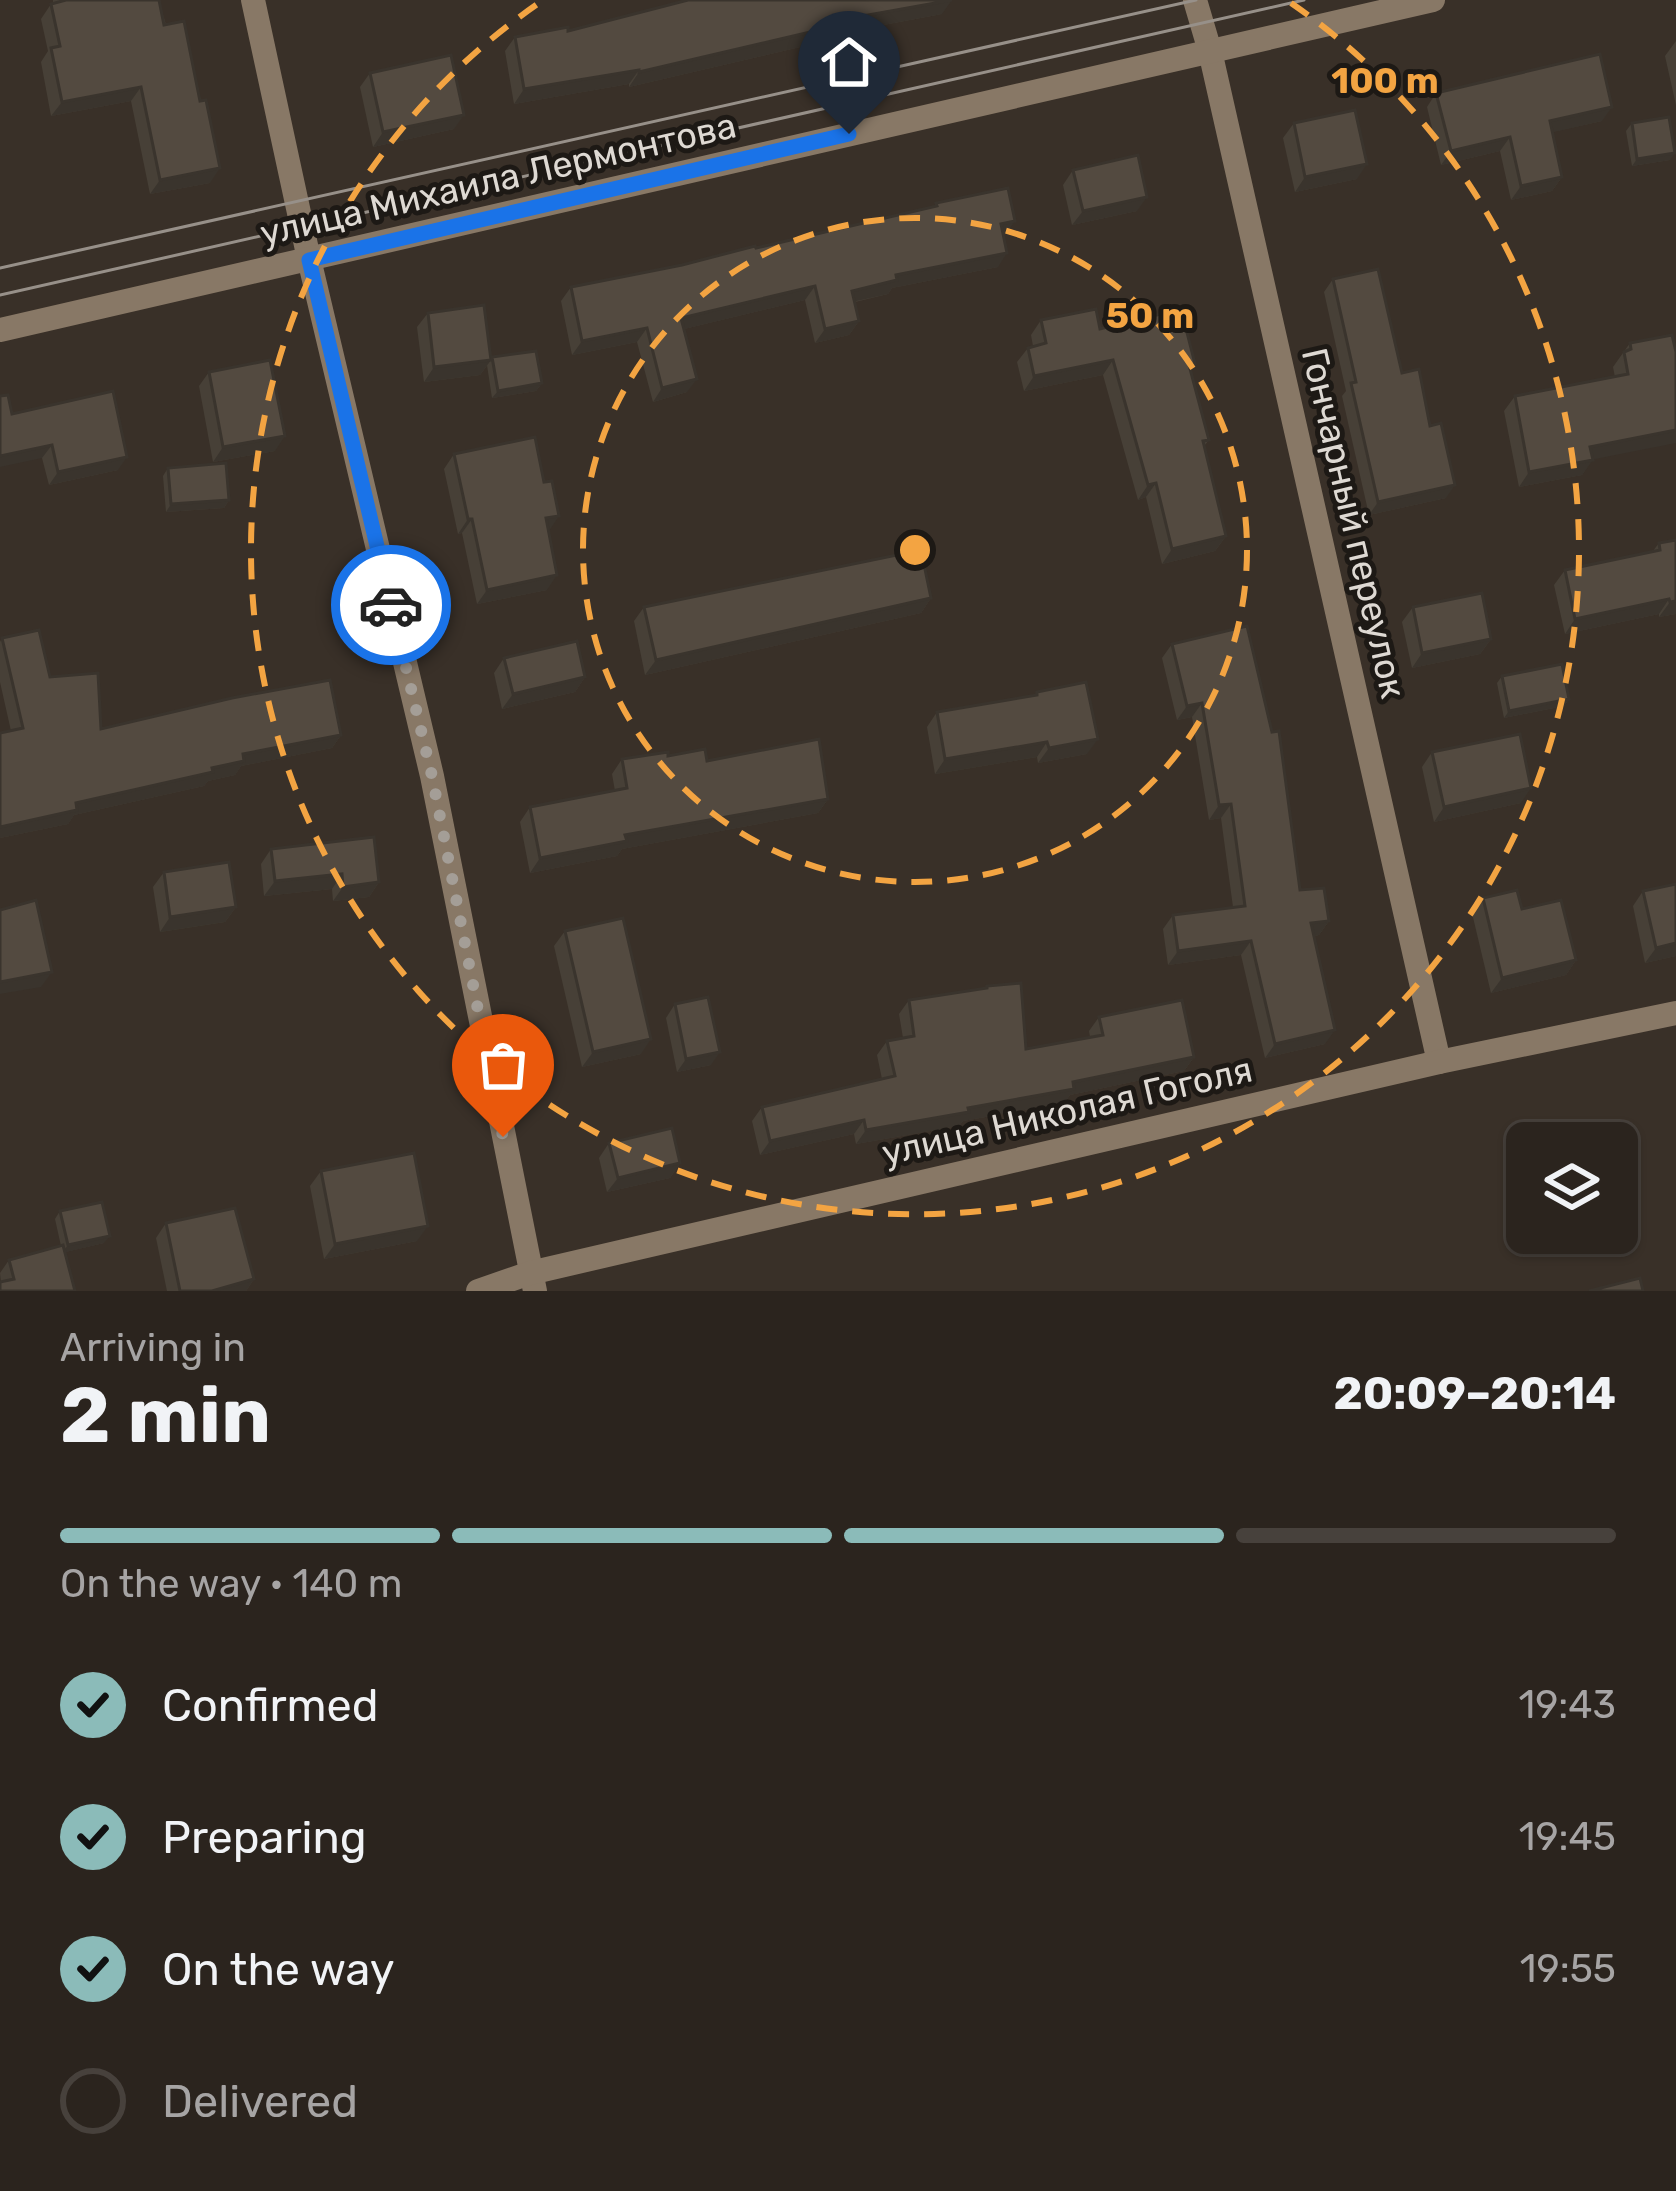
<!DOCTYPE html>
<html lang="en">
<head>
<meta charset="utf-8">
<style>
  :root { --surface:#2b241e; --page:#37302b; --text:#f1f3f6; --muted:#a6a4a4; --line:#47413c; --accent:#8bbbb9 }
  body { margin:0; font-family:Rubik,sans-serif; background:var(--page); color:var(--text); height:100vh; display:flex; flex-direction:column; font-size:45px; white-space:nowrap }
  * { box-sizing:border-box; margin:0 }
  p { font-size:39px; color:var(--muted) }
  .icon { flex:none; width:66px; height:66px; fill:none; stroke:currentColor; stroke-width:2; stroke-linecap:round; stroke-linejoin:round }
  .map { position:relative; height:1291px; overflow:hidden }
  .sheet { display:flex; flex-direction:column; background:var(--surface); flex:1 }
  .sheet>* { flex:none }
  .controls { position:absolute; left:1506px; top:1122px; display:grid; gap:24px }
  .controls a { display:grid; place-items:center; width:132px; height:132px; border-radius:18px; background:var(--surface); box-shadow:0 3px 9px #0004,0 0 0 3px var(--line); font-size:60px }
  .pin { position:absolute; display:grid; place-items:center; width:102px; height:102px; color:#fff; margin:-123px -51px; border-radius:50% 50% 50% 0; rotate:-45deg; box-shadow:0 0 12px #0007 }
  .pin .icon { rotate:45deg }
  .courier { position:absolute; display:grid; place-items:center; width:120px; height:120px; margin:-60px; border:9px solid #1a73e8; border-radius:50%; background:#fff; color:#222; box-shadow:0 3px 15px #0007 }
  .overview em { font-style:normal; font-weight:700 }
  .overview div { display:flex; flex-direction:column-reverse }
  .overview { display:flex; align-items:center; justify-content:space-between; height:204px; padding:0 60px }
  h1 { font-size:78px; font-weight:700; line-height:90px }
  .bar { display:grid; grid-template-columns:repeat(4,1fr); gap:18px 12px; align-content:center; height:144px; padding:0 60px }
  .bar i { height:15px; border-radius:9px; background:var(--line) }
  .bar .on { background:var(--accent) }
  .bar p { grid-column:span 4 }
  ol { padding:0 60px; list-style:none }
  li { display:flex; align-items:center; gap:36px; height:132px }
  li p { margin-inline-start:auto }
  li .icon { padding:12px; border-radius:50%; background:var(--accent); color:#111; stroke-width:4 }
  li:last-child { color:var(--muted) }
  li i { width:66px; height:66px; border:6px solid var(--line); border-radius:50% }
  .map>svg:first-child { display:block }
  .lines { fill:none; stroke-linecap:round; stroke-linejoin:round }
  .street { stroke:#887866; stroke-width:24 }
  .tram { stroke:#979089; stroke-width:3 }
  .wall { fill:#474037 }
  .shaded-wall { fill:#3a342d }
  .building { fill:#534a40; stroke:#3a342d; stroke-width:3 }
  .done { stroke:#a49e97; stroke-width:12; stroke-dasharray:0 21.6 }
  .route { stroke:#1a73e8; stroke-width:15 }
  .ring { fill:none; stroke:#f3a442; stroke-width:6; stroke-dasharray:21 15 }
  .labels { text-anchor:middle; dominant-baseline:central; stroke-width:10; stroke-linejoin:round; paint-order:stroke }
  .street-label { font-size:36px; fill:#ded9d3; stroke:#1d1915 }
  .centre { fill:#f3a442; stroke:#1d1915; stroke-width:6 }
  .ring-label { font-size:36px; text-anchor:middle; font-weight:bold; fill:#f3a442; stroke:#1d1915; stroke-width:10; stroke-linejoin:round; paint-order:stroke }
</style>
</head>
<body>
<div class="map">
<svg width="1676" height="1291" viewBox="0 0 1676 1291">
  <rect width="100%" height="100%" fill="#393028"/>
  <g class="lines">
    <g class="street">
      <path d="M 253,0 L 309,259 L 432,776 L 535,1291"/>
      <path d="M 1195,0 L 1210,51 L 1439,1062"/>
      <path d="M 0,330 L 1433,0"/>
      <path d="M 478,1291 L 530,1273 L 1439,1062 L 1676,1013"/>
    </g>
    <g class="tram">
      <path d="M 0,268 L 1196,0"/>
      <path d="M 0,295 L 1304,0"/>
    </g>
  </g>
  <g class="wall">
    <path d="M 53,0 L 159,0 L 210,183 L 150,194 L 131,101 L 51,116 L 41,62 L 48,51 L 41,19 L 51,4 L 53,4 Z"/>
    <path d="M 942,14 L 830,35 L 826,41 L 629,87 L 629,84 L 514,104 L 505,51 L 515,37 L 568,31 Z"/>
    <path d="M 1676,41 L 1676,105 L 1665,56 Z"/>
    <path d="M 370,73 L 454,129 L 373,147 L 360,87 Z"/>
    <path d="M 1436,93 L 1602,121 L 1552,132 L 1562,177 L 1552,191 L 1511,200 L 1500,151 L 1441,165 L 1427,107 Z"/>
    <path d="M 1294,123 L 1357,179 L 1295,192 L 1283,138 Z"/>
    <path d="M 1632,123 L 1670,160 L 1632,166 L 1626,131 Z"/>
    <path d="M 1073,170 L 1137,211 L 1072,225 L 1063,185 Z"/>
    <path d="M 936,203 L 1005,235 L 1004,235 L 998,267 L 892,288 L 888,294 L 855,302 L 859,321 L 849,335 L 815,343 L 805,300 L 684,329 L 687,392 L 653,402 L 637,342 L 572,355 L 561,301 L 571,287 L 682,265 L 934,207 Z"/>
    <path d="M 1333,279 L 1402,373 L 1430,426 L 1446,498 L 1369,515 L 1342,396 L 1346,391 L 1324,292 Z"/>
    <path d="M 428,313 L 491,360 L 480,375 L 424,382 L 417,327 Z"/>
    <path d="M 1041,320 L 1100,329 L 1195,364 L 1190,370 L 1209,440 L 1204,446 L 1226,536 L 1215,551 L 1162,564 L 1146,497 L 1138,500 L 1103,375 L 1024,391 L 1017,362 L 1028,348 L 1033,346 L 1031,335 Z"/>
    <path d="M 1672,335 L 1582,475 L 1519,487 L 1504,411 L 1515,396 L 1615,377 L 1613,367 L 1630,343 Z"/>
    <path d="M 492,357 L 542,383 L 536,391 L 492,398 L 487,365 Z"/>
    <path d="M 209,372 L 275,451 L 213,462 L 199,386 Z"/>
    <path d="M 12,414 L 118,470 L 49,485 L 42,458 Z"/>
    <path d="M 454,454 L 548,531 L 547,590 L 477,604 L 462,533 L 458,534 L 444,469 Z"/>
    <path d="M 168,468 L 229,500 L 224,508 L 166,512 L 163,476 Z"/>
    <path d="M 1676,540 L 1676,614 L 1659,617 L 1659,614 L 1565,634 L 1554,585 L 1565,570 L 1653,551 L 1659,543 Z"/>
    <path d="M 931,598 L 921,613 L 645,675 L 634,621 L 644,607 Z"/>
    <path d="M 1413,607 L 1491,639 L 1480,654 L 1412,668 L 1402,622 Z"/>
    <path d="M 2,638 L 50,677 L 101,729 L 341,735 L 332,748 L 241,766 L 235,775 L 208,781 L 204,786 L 74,815 L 68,824 L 0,838 L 0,733 L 11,731 L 0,682 L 0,642 Z"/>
    <path d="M 1172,644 L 1300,890 L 1329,921 L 1319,935 L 1314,936 L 1325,1044 L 1265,1058 L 1241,955 L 1168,965 L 1163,929 L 1173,915 L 1233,907 L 1221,818 L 1209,820 L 1192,717 L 1177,720 L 1162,658 Z"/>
    <path d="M 504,658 L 585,677 L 575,692 L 502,709 L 494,673 Z"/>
    <path d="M 1502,676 L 1569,699 L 1564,706 L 1504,718 L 1497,683 Z"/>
    <path d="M 1037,692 L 1087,754 L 1038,763 L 1037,757 L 935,774 L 927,727 L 937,712 L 1034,696 Z"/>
    <path d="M 1432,752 L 1521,803 L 1434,822 L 1422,767 Z"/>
    <path d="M 668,756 L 707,761 L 828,799 L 818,813 L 622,849 L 617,856 L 530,873 L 520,822 L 530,807 L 615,791 L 612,774 L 622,759 Z"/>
    <path d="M 271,849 L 379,882 L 369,897 L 333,901 L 332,889 L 264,896 L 261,864 Z"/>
    <path d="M 164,872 L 236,907 L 225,922 L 160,932 L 153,887 Z"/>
    <path d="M 1676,884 L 1676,956 L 1645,963 L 1633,906 L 1643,891 Z"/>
    <path d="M 1483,898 L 1522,909 L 1576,960 L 1566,975 L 1491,993 L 1472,913 Z"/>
    <path d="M 565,931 L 641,1054 L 582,1067 L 554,946 Z"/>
    <path d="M 987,986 L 1026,1049 L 1090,1037 L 1089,1031 L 1099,1017 L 1194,1057 L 1184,1071 L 1070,1095 L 1064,1103 L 963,1121 L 959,1126 L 856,1144 L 854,1134 L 760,1155 L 752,1121 L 762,1107 L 882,1079 L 877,1055 L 887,1041 L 903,1038 L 899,1014 L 909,1000 L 985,988 Z"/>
    <path d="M 675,1004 L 711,1065 L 677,1072 L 666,1018 Z"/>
    <path d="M 609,1143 L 680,1163 L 670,1178 L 607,1192 L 599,1158 Z"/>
    <path d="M 321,1171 L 417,1241 L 324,1259 L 310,1186 Z"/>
    <path d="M 60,1211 L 104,1243 L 65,1252 L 75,1291 L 1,1282 L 0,1273 L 9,1260 L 61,1246 L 55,1219 Z"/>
    <path d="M 166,1223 L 254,1279 L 246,1291 L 167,1291 L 156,1238 Z"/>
  </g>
  <g class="shaded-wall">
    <path d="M 952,0 L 942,14 L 830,35 L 826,41 L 629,87 L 639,72 L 835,21 Z"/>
    <path d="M 639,70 L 629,84 L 514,104 L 524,89 Z"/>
    <path d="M 141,87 L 131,101 L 51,116 L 62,102 Z"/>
    <path d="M 1612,107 L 1602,121 L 1541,135 L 1550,121 Z"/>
    <path d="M 464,115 L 454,129 L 373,147 L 383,132 Z"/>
    <path d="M 1510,137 L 1500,151 L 1441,165 L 1451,151 Z"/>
    <path d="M 1675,153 L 1670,160 L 1632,166 L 1637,159 Z"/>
    <path d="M 1367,164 L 1357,179 L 1295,192 L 1305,177 Z"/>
    <path d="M 220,168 L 210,183 L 150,194 L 160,180 Z"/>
    <path d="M 1562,177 L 1552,191 L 1511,200 L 1521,186 Z"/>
    <path d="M 1147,197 L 1137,211 L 1072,225 L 1083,211 Z"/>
    <path d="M 1015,221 L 1005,235 L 992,238 L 1001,224 Z"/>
    <path d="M 1007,253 L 998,267 L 892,288 L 888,294 L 843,304 L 852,291 L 896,275 Z"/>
    <path d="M 815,286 L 805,300 L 672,332 L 681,318 Z"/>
    <path d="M 859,321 L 849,335 L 815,343 L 825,329 Z"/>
    <path d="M 647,328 L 637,342 L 572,355 L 582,341 Z"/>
    <path d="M 491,360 L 480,375 L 424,382 L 434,367 Z"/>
    <path d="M 1113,360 L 1103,375 L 1024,391 L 1034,376 Z"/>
    <path d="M 697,379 L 687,392 L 653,402 L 662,388 Z"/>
    <path d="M 542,383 L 536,391 L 492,398 L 498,391 Z"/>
    <path d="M 1676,430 L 1676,443 L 1580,462 L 1590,447 Z"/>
    <path d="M 285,436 L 275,451 L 213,462 L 223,447 Z"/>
    <path d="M 52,445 L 42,458 L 0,467 L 0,456 Z"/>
    <path d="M 127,457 L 118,470 L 49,485 L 58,472 Z"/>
    <path d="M 1593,460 L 1582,475 L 1519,487 L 1529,472 Z"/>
    <path d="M 1156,483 L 1146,497 L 1138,500 L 1148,485 Z"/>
    <path d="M 1455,485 L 1446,498 L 1369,515 L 1378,502 Z"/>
    <path d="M 229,500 L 224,508 L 166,512 L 171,504 Z"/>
    <path d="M 559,516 L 549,531 L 546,518 Z"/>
    <path d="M 468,519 L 472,519 L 462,533 L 458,534 Z"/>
    <path d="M 1226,536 L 1215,551 L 1162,564 L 1172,549 Z"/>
    <path d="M 557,575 L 547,590 L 477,604 L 487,590 Z"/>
    <path d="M 931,598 L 921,613 L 645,675 L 656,660 Z"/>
    <path d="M 1669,599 L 1659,614 L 1565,634 L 1575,619 Z"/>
    <path d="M 1676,601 L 1676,614 L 1659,617 L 1670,602 Z"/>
    <path d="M 1491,639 L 1480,654 L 1412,668 L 1422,653 Z"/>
    <path d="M 585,677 L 575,692 L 502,709 L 513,694 Z"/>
    <path d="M 1569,699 L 1564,706 L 1504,718 L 1509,711 Z"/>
    <path d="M 1202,703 L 1192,717 L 1177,720 L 1187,706 Z"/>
    <path d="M 341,735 L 332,748 L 241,766 L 235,775 L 208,781 L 204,786 L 74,815 L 68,824 L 0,838 L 0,827 L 76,803 L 212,768 L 243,754 Z"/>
    <path d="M 1098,739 L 1087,754 L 1038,763 L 1049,748 Z"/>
    <path d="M 1047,742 L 1037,757 L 935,774 L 945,759 Z"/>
    <path d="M 1531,788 L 1521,803 L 1434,822 L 1444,807 Z"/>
    <path d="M 828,799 L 818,813 L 622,849 L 617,856 L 530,873 L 540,858 L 625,835 Z"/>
    <path d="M 1231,804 L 1221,818 L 1209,820 L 1219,805 Z"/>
    <path d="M 342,874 L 332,889 L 264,896 L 275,881 Z"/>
    <path d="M 379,882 L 369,897 L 333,901 L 343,887 Z"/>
    <path d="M 236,907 L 225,922 L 160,932 L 170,917 Z"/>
    <path d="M 1329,921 L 1319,935 L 1301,938 L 1311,923 Z"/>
    <path d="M 1251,941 L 1241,955 L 1168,965 L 1178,951 Z"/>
    <path d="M 1676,943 L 1676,956 L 1645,963 L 1656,948 Z"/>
    <path d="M 1576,960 L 1566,975 L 1491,993 L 1502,978 Z"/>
    <path d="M 52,972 L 41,987 L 0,994 L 0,982 Z"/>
    <path d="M 1335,1030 L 1325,1044 L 1265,1058 L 1275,1044 Z"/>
    <path d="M 651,1039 L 641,1054 L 582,1067 L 593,1052 Z"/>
    <path d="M 720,1052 L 711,1065 L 677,1072 L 686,1059 Z"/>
    <path d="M 1194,1057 L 1184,1071 L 1070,1095 L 1064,1103 L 963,1121 L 959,1126 L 856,1144 L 866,1130 L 1073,1082 Z"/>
    <path d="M 864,1120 L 854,1134 L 760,1155 L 770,1141 Z"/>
    <path d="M 680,1163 L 670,1178 L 607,1192 L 618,1178 Z"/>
    <path d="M 428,1226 L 417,1241 L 324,1259 L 335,1244 Z"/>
    <path d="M 110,1236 L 104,1243 L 62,1253 L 68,1245 Z"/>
    <path d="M 254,1279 L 246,1291 L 212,1291 Z"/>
  </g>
  <g class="building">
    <path d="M 66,0 L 159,0 L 164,25 L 184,21 L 200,101 L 206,100 L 220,168 L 160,180 L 141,87 L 62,102 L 51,48 L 60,46 L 51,4 Z"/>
    <path d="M 688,0 L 952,0 L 835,21 L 836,26 L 639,72 L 639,70 L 524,89 L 515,37 L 568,27 L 568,31 Z"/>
    <path d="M 1600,54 L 1612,107 L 1550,121 L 1562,177 L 1521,186 L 1510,137 L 1451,151 L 1436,93 Z"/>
    <path d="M 451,55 L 464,115 L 383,132 L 370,73 Z"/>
    <path d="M 1355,110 L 1367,164 L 1305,177 L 1294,123 Z"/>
    <path d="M 1669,117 L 1675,153 L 1637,159 L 1632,123 Z"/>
    <path d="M 1138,155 L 1147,197 L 1083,211 L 1073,170 Z"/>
    <path d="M 1008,188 L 1015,221 L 1001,224 L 1007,253 L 896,275 L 897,280 L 852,291 L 859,321 L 825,329 L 815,286 L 681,318 L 697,379 L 662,388 L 647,328 L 582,341 L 571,287 L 682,265 L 755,246 L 756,248 L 937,206 L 936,203 Z"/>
    <path d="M 1378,269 L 1402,373 L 1419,369 L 1430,426 L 1441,423 L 1455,485 L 1378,502 L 1351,383 L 1356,382 L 1333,279 Z"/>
    <path d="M 484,305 L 491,360 L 434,367 L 428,313 Z"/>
    <path d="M 1096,309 L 1100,329 L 1181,309 L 1195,364 L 1189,365 L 1209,440 L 1203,441 L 1226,536 L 1172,549 L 1156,483 L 1148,485 L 1113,360 L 1034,376 L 1028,348 L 1046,343 L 1041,320 Z"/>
    <path d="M 1672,335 L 1676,352 L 1676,430 L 1590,447 L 1593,460 L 1529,472 L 1515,396 L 1628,374 L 1624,352 L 1631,349 L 1630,343 Z"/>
    <path d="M 536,351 L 542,383 L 498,391 L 492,357 Z"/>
    <path d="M 270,360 L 285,436 L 223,447 L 209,372 Z"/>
    <path d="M 113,391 L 127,457 L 58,472 L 52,445 L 0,456 L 0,396 L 8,395 L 12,414 Z"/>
    <path d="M 535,437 L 544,482 L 552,481 L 559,516 L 546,518 L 557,575 L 487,590 L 472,519 L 468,519 L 454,454 Z"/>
    <path d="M 226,463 L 229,500 L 171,504 L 168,468 Z"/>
    <path d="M 1676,540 L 1676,601 L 1670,602 L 1669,599 L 1575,619 L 1565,570 L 1660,550 L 1659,543 Z"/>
    <path d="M 921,550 L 931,598 L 656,660 L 644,607 Z"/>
    <path d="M 1482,593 L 1491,639 L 1422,653 L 1413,607 Z"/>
    <path d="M 1247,626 L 1272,732 L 1279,731 L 1300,890 L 1324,888 L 1329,921 L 1311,923 L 1335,1030 L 1275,1044 L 1251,941 L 1178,951 L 1173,915 L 1245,906 L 1231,804 L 1219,805 L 1202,703 L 1187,706 L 1172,644 Z"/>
    <path d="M 39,630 L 50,677 L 98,673 L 101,729 L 232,698 L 330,680 L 341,735 L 243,754 L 244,761 L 212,768 L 213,772 L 76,803 L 77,810 L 0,827 L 0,733 L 23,728 L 2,638 Z"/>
    <path d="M 577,641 L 585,677 L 513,694 L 504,658 Z"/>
    <path d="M 1562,664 L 1569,699 L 1509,711 L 1502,676 Z"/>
    <path d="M 1086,682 L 1098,739 L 1049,748 L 1047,742 L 945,759 L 937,712 L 1037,695 L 1037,692 Z"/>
    <path d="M 1520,734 L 1531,788 L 1444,807 L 1432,752 Z"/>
    <path d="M 819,739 L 828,799 L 625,835 L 627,841 L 540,858 L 530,807 L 627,788 L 622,759 L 668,752 L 668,756 L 705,749 L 707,761 Z"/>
    <path d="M 374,837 L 379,882 L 343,887 L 342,874 L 275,881 L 271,849 Z"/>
    <path d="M 229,862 L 236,907 L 170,917 L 164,872 Z"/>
    <path d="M 1676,884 L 1676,943 L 1656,948 L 1643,891 Z"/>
    <path d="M 1517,890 L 1522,909 L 1561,900 L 1576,960 L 1502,978 L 1483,898 Z"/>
    <path d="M 36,900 L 52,972 L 0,982 L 0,910 Z"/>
    <path d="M 623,918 L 651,1039 L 593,1052 L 565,931 Z"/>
    <path d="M 1021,983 L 1026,1049 L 1103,1035 L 1099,1017 L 1182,1000 L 1194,1057 L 1073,1082 L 1074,1089 L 968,1108 L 969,1112 L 866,1130 L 864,1120 L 770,1141 L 762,1107 L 895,1076 L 887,1041 L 914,1036 L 909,1000 L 987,988 L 987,986 Z"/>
    <path d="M 708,997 L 720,1052 L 686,1059 L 675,1004 Z"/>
    <path d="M 672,1128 L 680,1163 L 618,1178 L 609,1143 Z"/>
    <path d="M 414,1153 L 428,1226 L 335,1244 L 321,1171 Z"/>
    <path d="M 102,1202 L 110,1236 L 68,1245 L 60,1211 Z"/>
    <path d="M 235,1208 L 254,1279 L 212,1291 L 180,1291 L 166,1223 Z"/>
    <path d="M 63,1245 L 75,1291 L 0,1291 L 0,1282 L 14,1279 L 9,1260 Z"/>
    <path d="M 1640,1278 L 1643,1291 L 1589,1291 Z"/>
  </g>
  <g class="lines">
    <path class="done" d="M 391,605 L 432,776 L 503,1137"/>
    <path class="route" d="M 391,605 L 309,260 L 849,134"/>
  </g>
  <g class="ring">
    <circle cx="915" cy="550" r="332"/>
    <path d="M1291 3A664 664 0 1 1 539 3"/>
  </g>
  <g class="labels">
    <g class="street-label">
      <text transform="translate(498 179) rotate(-13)">улица Михаила Лермонтова</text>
      <text transform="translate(1354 523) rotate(77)">Гончарный переулок</text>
      <text transform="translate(1067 1111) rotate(-13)">улица Николая Гоголя</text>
    </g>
  </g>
  <circle cx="915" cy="550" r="18" class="centre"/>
  <g class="ring-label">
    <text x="1385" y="93">100 m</text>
    <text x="1150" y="328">50 m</text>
  </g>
</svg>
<div class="controls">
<a><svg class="icon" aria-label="layers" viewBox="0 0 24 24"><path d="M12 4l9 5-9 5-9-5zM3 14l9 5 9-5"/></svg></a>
</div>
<div class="pin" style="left:503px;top:1137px;background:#ea580c"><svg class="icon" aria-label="bag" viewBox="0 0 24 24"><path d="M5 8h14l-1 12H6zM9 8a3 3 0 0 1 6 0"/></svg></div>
<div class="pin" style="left:849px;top:134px;background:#1f2937"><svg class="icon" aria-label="home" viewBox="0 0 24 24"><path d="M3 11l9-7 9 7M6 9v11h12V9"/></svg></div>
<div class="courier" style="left:391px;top:605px"><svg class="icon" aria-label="car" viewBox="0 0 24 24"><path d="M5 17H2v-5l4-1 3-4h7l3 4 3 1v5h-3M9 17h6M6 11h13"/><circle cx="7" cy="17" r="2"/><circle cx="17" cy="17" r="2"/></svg></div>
</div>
<section class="sheet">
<div class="overview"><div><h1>2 min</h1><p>Arriving in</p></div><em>20:09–20:14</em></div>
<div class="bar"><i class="on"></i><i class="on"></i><i class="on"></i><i></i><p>On the way · 140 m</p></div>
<ol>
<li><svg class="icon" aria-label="check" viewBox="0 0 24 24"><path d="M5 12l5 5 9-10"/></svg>Confirmed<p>19:43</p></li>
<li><svg class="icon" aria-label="check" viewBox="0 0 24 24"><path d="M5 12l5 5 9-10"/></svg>Preparing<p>19:45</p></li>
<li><svg class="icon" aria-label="check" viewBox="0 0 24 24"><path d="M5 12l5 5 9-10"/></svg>On the way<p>19:55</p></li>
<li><i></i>Delivered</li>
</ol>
</section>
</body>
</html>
